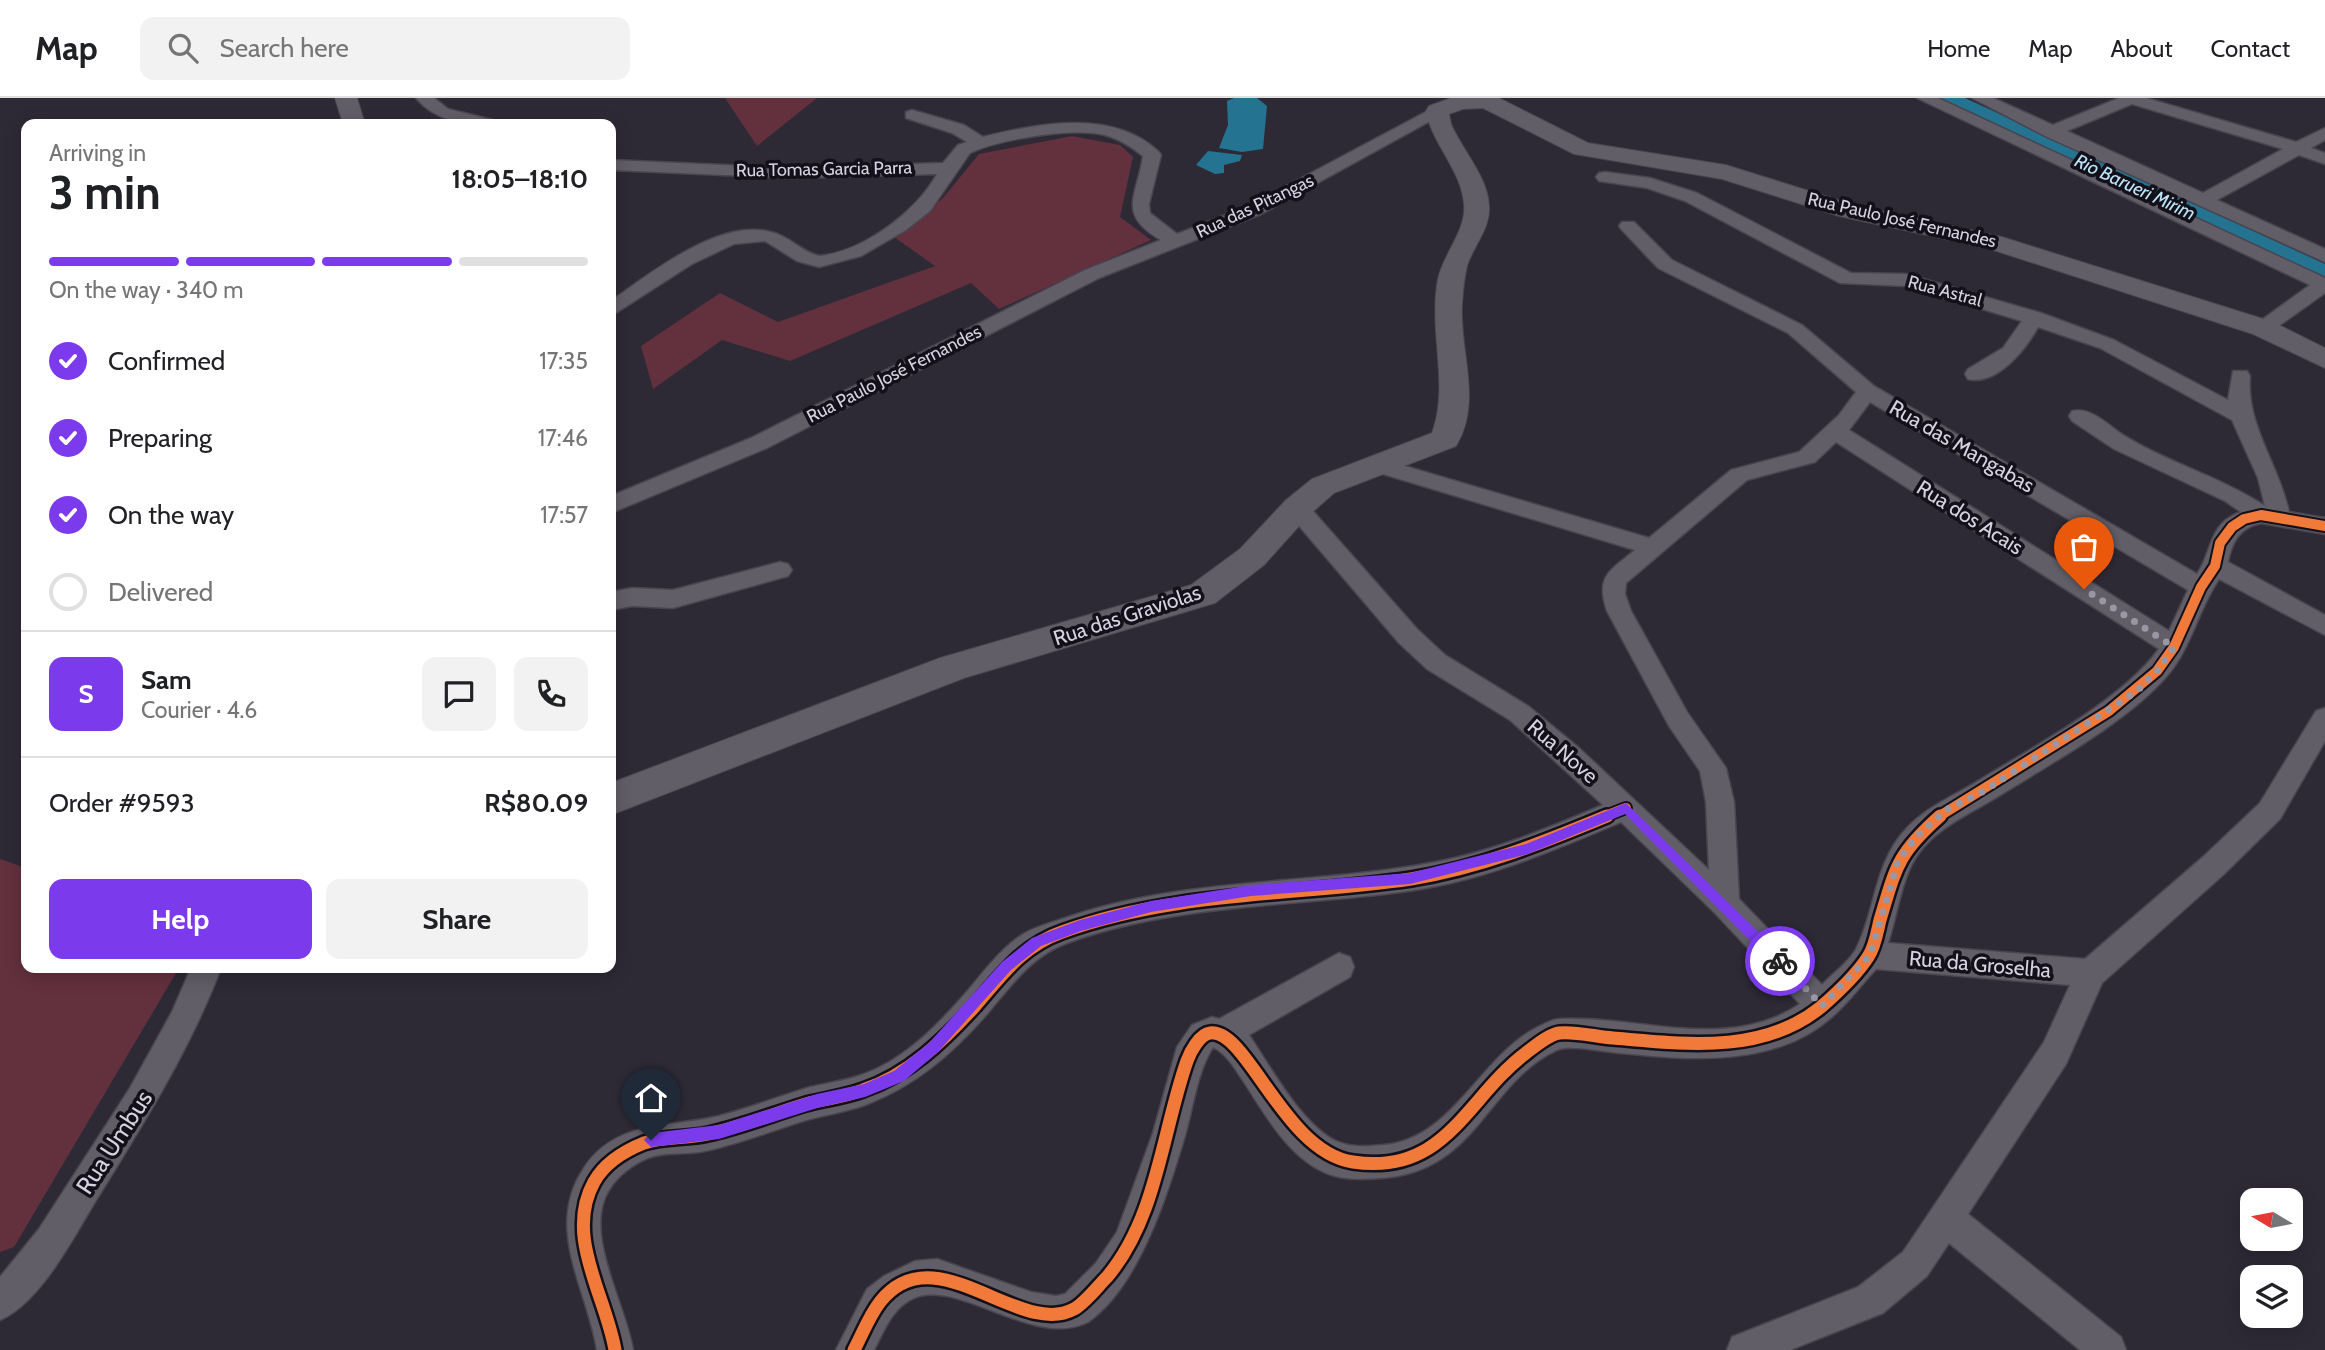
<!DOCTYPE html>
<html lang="en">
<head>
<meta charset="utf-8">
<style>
  :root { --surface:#fff; --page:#f2f2f2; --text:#202124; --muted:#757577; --line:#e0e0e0; --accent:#7c3aed }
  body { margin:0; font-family:Cabin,sans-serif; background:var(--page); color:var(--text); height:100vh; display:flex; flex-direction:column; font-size:26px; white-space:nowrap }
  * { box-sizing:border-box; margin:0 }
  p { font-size:23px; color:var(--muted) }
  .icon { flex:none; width:38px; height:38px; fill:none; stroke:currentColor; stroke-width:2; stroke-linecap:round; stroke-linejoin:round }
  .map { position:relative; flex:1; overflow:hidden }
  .details { position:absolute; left:21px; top:21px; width:595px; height:854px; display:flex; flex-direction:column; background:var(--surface); border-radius:14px; box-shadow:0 4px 18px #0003 }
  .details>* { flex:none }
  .needle { width:46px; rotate:280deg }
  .fabs { position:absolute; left:2240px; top:1090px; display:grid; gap:14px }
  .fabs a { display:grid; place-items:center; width:63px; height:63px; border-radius:14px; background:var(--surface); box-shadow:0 4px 18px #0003; font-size:35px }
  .pin { position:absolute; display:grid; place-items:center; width:60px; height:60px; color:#fff; margin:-72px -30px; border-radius:50% 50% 50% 0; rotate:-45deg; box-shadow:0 0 7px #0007 }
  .pin .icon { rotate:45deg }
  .courier { position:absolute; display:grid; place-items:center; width:70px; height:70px; margin:-35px; border:5px solid #7c3aed; border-radius:50%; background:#fff; color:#222; box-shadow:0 2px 9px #0007 }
  .head em { font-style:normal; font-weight:700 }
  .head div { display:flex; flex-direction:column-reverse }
  .head { display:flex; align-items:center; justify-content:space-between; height:119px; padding:0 28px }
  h1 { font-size:46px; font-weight:700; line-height:52px }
  .bar { display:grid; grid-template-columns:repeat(4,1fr); gap:10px 7px; align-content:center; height:84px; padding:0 28px }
  .bar i { height:9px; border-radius:5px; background:var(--line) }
  .bar .on { background:var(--accent) }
  .bar p { grid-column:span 4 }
  .line { display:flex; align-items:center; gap:18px; padding:0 28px; border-top:2px solid var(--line) }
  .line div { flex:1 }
  .round { display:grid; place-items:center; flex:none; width:74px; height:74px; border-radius:14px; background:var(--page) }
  ol { padding:0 28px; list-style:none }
  li { display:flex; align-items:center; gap:21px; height:77px }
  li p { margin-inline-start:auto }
  li .icon { padding:7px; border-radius:50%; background:var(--accent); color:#fff; stroke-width:4 }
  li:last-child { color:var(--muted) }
  li i { width:38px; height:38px; border:4px solid var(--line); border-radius:50% }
  .action { display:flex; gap:14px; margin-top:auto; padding:14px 28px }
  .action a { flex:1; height:80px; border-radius:14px; background:var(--accent); color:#fff; font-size:28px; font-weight:700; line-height:80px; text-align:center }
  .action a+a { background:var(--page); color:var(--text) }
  header { display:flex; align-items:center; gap:42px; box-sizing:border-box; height:98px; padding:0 35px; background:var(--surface); border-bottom:2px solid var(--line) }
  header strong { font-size:33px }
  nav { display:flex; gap:38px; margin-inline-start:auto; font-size:24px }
  .search { width:490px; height:63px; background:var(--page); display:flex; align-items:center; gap:18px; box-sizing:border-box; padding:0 24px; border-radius:14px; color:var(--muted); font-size:26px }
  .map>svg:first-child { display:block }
  .green { fill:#63303e }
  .water { fill:#237391 }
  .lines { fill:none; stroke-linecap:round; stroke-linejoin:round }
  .river { fill:#237391; fill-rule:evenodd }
  .minor-casing { stroke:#484550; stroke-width:3 }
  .secondary-casing { stroke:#484550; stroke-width:2 }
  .minor { fill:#615e68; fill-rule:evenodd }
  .secondary { fill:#615e68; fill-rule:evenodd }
  .cycleway-far1-casing { stroke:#13101a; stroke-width:14 }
  .cycleway-casing { stroke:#13101a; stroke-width:18 }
  .cycleway-far1 { stroke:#f17a3a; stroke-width:10 }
  .cycleway { stroke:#f17a3a; stroke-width:13 }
  .route { fill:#7c3aed }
  .done { stroke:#9a97a5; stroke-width:7; stroke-dasharray:0 12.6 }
  .labels { text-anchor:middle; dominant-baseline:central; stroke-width:7; stroke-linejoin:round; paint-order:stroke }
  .far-street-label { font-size:18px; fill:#d5d1e1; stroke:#13101a }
  .far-water-label { font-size:19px; font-style:italic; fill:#bce5f8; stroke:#13101a }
  .street-label { font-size:21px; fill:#d5d1e1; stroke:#13101a }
  .near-street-label { font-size:24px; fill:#d5d1e1; stroke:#13101a }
</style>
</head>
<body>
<header>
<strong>Map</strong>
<div class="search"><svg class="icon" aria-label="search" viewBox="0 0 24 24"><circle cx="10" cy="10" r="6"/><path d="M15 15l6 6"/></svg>Search here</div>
<nav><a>Home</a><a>Map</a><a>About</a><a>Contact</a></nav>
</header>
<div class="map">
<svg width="2325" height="1252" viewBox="0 0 2325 1252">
  <rect width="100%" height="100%" fill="#2d2a36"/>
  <g class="green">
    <path d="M 725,0 L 817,0 L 757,48 Z"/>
    <path d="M 1072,38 L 1120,47 L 1133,59 L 1120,119 L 1151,142 L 999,211 L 971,185 L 790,263 L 722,242 L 653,291 L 641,248 L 720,195 L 778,224 L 935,168 L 894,139 L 943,100 L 979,56 Z"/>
    <path d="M 0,761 L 26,770 L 26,870 L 179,870 L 14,1149 L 0,1154 Z"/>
  </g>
  <g class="water">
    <path d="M 1234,0 L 1257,0 L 1267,8 L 1263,51 L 1242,54 L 1219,50 L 1228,27 L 1227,3 Z"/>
    <path d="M 1208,53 L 1242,57 L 1240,63 L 1224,67 L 1224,75 L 1215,76 L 1196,67 Z"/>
  </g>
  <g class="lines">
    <path class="river" d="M 1933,0 L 1965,0 L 2325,166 L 2325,186 L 1936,5 Z"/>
    <g class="minor-casing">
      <g id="minor">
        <path d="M 416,0 L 434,0 L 448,11 L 493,22 L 495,26 C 466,27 436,24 416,0 Z"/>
        <path d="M 1917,0 L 1938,0 L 2325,180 L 2325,195 L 2270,234 L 2256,234 L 2253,230 L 2256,226 L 2310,187 Z"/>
        <path d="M 1972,0 L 1993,0 L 2053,27 L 2119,0 L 2146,0 L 2296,44 L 2325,30 L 2325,42 L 2311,50 L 2325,55 L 2325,66 L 2299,57 L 2217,102 L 2325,151 L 2325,164 L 2045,38 ZM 2132,6 L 2283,51 L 2203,95 L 2067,33 Z"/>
        <path d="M 1437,8 L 1445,13 L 1443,16 L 1261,116 L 1099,180 L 767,350 L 611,415 L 611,398 L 751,340 L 1085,172 L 1161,142 C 1116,116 1137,99 1143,58 C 1132,49 1119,41 1105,37 C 1074,29 999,41 970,55 L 930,113 L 906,132 L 861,158 L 819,169 L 797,163 L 765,143 L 734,146 L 692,166 L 611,218 L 611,203 C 651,175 719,120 771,134 C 789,138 802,154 819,158 C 863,154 917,113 937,76 L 790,80 L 611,72 L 611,62 L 790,70 L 943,65 L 958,47 L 967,44 L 952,35 L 906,20 L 906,14 L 912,12 L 964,27 L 983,39 C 1039,25 1112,11 1158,53 L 1161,57 L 1149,106 L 1150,115 L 1177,136 L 1249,108 Z"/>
        <path d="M 1605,74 L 1650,80 L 1697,95 L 1851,175 L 1906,176 L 2041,215 L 2114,242 L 2228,302 L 2233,273 L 2247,273 L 2250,278 C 2246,328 2279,366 2289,414 L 2325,420 L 2325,436 L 2261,425 C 2239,430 2232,444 2228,464 L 2325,517 L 2325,537 L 2219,481 C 2198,512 2191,551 2166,579 C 2127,624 2048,667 1997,699 C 1966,718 1928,733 1911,768 C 1900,791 1896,821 1888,845 L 2085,861 L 2203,759 L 2260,705 L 2316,613 L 2325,610 L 2325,643 L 2280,721 L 2223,777 L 2102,885 L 2066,966 L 1968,1116 L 2121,1239 L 2126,1252 L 2080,1252 L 1949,1145 L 1927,1178 L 1883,1215 L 1790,1252 L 1727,1252 L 1732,1239 L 1858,1189 L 1903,1154 L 2044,944 L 2070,887 L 1876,871 C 1862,886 1849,904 1833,918 C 1775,970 1691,962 1620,955 C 1605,954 1569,946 1557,952 C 1486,985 1478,1073 1382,1080 C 1366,1081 1350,1082 1335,1078 C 1292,1066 1266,1018 1244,984 C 1235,971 1228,957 1213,949 C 1197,975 1194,1005 1186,1034 C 1169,1092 1140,1188 1088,1224 C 1033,1252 954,1176 910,1202 C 891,1213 884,1233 874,1252 L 836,1252 L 867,1191 L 884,1178 L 915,1163 L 937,1161 L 1031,1194 L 1056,1198 L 1065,1196 L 1096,1165 L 1117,1134 L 1153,1035 L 1177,949 L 1192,927 L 1212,919 L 1219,921 L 1339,855 L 1350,859 L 1354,869 L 1350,879 L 1249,937 C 1270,968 1305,1033 1341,1045 C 1354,1050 1370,1048 1383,1047 C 1452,1042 1479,960 1536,930 C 1543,927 1552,921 1560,921 C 1639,917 1727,955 1800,906 L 1715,815 L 1621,724 C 1552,753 1483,783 1408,793 C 1294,809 1177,805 1067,845 C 1031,858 1011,888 987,916 C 952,956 915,988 865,1007 C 845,1014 824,1017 803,1023 C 771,1033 739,1046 705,1053 C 687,1057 666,1053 648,1060 C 633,1066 617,1078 609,1092 C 582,1134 626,1207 633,1252 L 597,1252 C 587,1190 544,1130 584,1070 C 616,1021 671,1030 719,1018 C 749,1010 778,999 807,990 C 826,985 846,983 864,976 C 906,961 941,924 970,890 C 986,871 1003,848 1025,835 C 1036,829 1050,825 1062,821 C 1184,778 1311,788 1436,764 C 1494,753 1549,730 1603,707 L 1510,622 L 1427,571 L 1399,545 L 1289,416 L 1286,410 L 1289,404 L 1305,404 L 1417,531 L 1445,557 L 1528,608 L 1579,650 L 1709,772 L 1706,704 L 1700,673 L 1669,628 L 1607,513 C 1595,478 1610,473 1635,452 L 1373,373 L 1370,368 L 1373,363 L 1381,361 L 1649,440 L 1731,372 L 1799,354 L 1839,317 L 1856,294 L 1788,235 L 1658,170 L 1622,132 L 1619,128 L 1622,124 L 1634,124 L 1672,162 L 1802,227 L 1874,288 L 2197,476 C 2213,453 2208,425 2241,414 L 2225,403 L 2114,351 L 2072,323 L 2069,318 L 2072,313 C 2090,309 2106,325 2120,335 C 2165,364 2219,378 2265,408 L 2258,380 L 2232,322 L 2100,250 L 2038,229 C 2026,251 1997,288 1968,281 L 1965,276 L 1968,271 L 2003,250 L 2022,223 L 1906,188 L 1840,185 L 1685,103 L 1647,90 L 1599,83 L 1596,79 L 1599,75 ZM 1870,304 L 2188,492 L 2169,533 L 1849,332 ZM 1836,344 L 2159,551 C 2121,603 2033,649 1978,683 C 1952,699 1928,708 1907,730 C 1875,763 1876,808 1858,847 C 1852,862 1833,875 1822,887 L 1739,801 L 1734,704 L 1726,670 L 1687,614 L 1631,513 L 1625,496 L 1626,485 L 1747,382 L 1815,364 Z"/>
        <path d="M 780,464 L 788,466 L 792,472 L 788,478 L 673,510 L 632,508 L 611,512 L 611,494 L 632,490 L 673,492 Z"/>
        <path d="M 191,870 L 221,870 C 189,954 142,1028 95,1104 C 73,1140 40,1205 0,1222 L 0,1179 L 39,1131 L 130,990 L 172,914 Z"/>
      </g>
    </g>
    <g class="secondary-casing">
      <g id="secondary">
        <path d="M 335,0 L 357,0 L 365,26 L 343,26 Z"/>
        <path d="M 1451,0 L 1499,0 L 1588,45 L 1726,67 L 1854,107 L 2002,139 L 2273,224 L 2325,250 L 2325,270 L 2253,236 L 1987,150 L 1839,118 L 1722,81 L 1574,56 L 1483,10 L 1463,11 L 1449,16 L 1451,26 C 1462,52 1488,79 1489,108 C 1491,130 1473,148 1467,168 C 1464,180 1463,193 1462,206 C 1459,253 1483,304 1456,348 L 1334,395 L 1308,418 L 1264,467 L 1215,505 L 964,580 L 611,717 L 611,685 L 940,560 L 1191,487 L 1240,451 L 1286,402 L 1312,381 L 1432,335 C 1450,287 1428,234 1438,181 C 1443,156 1467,132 1464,106 C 1462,73 1432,46 1426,13 L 1429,8 Z"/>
      </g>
    </g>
    <use href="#minor" class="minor"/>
    <use href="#secondary" class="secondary"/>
    <g class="cycleway-far1-casing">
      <g id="cycleway-far1">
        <path d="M 1603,719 L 1626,710"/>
        <path d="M 1938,719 L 2109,613 L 2157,573 L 2174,549 L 2201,489 L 2215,468 L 2220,445 L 2232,429 L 2244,421 L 2261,417 L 2325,428"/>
      </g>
    </g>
    <g class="cycleway-casing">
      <g id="cycleway">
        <path d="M 615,1252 C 606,1198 564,1138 594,1084 C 604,1066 624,1053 644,1045 C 664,1038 687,1041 708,1036 C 741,1029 773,1016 806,1006 C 825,1001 844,999 863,992 C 908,977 943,943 975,908 C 1002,877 1022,848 1062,834 C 1175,793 1294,798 1411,781 C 1480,770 1544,744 1607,718"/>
        <path d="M 854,1252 C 862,1237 869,1218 880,1204 C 935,1134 1019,1241 1074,1211 C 1085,1205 1098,1188 1107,1179 C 1157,1120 1162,1034 1187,963 C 1190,954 1200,936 1210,935 C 1247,930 1284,1054 1353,1064 C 1446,1078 1466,1000 1526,955 C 1535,948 1548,937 1559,935 C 1575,933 1597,939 1613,940 C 1683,946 1762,957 1821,909 C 1836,896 1857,876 1868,859 C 1875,849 1877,834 1880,822 C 1896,769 1897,756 1940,718"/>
      </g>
    </g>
    <use href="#cycleway-far1" class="cycleway-far1"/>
    <use href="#cycleway" class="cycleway"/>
  </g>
  <path class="route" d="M 1626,705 L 1784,859 L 1784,868 L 1775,868 L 1625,716 L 1528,756 L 1410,786 L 1251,798 L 1151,814 L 1081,833 L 1041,848 L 1011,872 L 938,954 L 904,983 L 865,999 L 817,1010 L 719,1041 L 651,1049 L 644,1042 L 651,1035 L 719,1027 L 817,996 L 864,986 L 894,973 L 929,945 L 1002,864 L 1032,840 L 1080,822 L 1151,803 L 1251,787 L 1410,775 L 1526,746 Z"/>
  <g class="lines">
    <path class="done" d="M 1780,863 L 1822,908 L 1870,857 L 1898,763 L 1916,739 L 1946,712 L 1984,693 L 2137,593 L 2157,573 L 2174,549 L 2084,491"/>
  </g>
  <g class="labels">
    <g class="far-street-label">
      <text transform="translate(824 71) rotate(-1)">Rua Tomas Garcia Parra</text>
      <text transform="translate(1255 108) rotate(-25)">Rua das Pitangas</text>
      <text transform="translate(1902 122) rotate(13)">Rua Paulo José Fernandes</text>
      <text transform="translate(1945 193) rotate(15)">Rua Astral</text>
      <text transform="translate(894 276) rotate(-27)">Rua Paulo José Fernandes</text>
    </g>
    <g class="far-water-label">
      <text transform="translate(2135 89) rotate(25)">Rio Barueri Mirim</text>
    </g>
    <g class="street-label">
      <text transform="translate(1962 348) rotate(30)">Rua das Mangabas</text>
      <text transform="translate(1970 419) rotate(32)">Rua dos Acais</text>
      <text transform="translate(1127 517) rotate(-18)">Rua das Graviolas</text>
      <text transform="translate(1563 653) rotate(41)">Rua Nove</text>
      <text transform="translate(1980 866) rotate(5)">Rua da Groselha</text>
    </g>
    <g class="near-street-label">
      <text transform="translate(114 1044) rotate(-57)">Rua Umbus</text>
    </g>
  </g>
</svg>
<div class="fabs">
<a><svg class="needle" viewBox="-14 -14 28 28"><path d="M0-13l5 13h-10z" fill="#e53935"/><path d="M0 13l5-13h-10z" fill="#757577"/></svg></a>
<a><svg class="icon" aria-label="layers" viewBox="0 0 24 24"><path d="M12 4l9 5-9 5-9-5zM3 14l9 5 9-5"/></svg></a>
</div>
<div class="pin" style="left:2084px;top:491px;background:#ea580c"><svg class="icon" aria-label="bag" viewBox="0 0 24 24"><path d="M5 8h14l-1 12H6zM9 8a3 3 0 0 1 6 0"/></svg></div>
<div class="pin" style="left:651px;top:1042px;background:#1f2937"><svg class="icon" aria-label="home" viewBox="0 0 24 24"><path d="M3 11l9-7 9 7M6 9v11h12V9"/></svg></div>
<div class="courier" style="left:1780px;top:863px"><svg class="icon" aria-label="bike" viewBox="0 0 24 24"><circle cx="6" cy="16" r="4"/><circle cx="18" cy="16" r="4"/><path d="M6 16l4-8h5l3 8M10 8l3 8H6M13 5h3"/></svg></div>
<section class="details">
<div class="head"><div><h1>3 min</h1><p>Arriving in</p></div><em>18:05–18:10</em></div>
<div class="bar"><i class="on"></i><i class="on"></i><i class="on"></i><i></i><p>On the way · 340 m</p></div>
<ol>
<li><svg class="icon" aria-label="check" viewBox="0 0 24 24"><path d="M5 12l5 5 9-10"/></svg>Confirmed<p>17:35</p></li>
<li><svg class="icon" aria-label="check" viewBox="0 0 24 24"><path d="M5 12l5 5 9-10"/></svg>Preparing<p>17:46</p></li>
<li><svg class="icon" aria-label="check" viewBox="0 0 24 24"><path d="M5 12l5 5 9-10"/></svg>On the way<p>17:57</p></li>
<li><i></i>Delivered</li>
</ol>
<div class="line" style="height:126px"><b class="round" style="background:var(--accent);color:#fff">S</b><div><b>Sam</b><p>Courier · 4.6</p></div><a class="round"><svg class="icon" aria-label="chat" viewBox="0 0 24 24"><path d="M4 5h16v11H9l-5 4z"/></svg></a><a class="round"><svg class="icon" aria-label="phone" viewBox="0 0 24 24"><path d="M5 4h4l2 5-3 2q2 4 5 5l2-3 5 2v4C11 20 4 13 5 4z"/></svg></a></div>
<div class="line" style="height:91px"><div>Order #9593</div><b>R$80.09</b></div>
<div class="action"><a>Help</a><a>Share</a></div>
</section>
</div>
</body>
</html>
